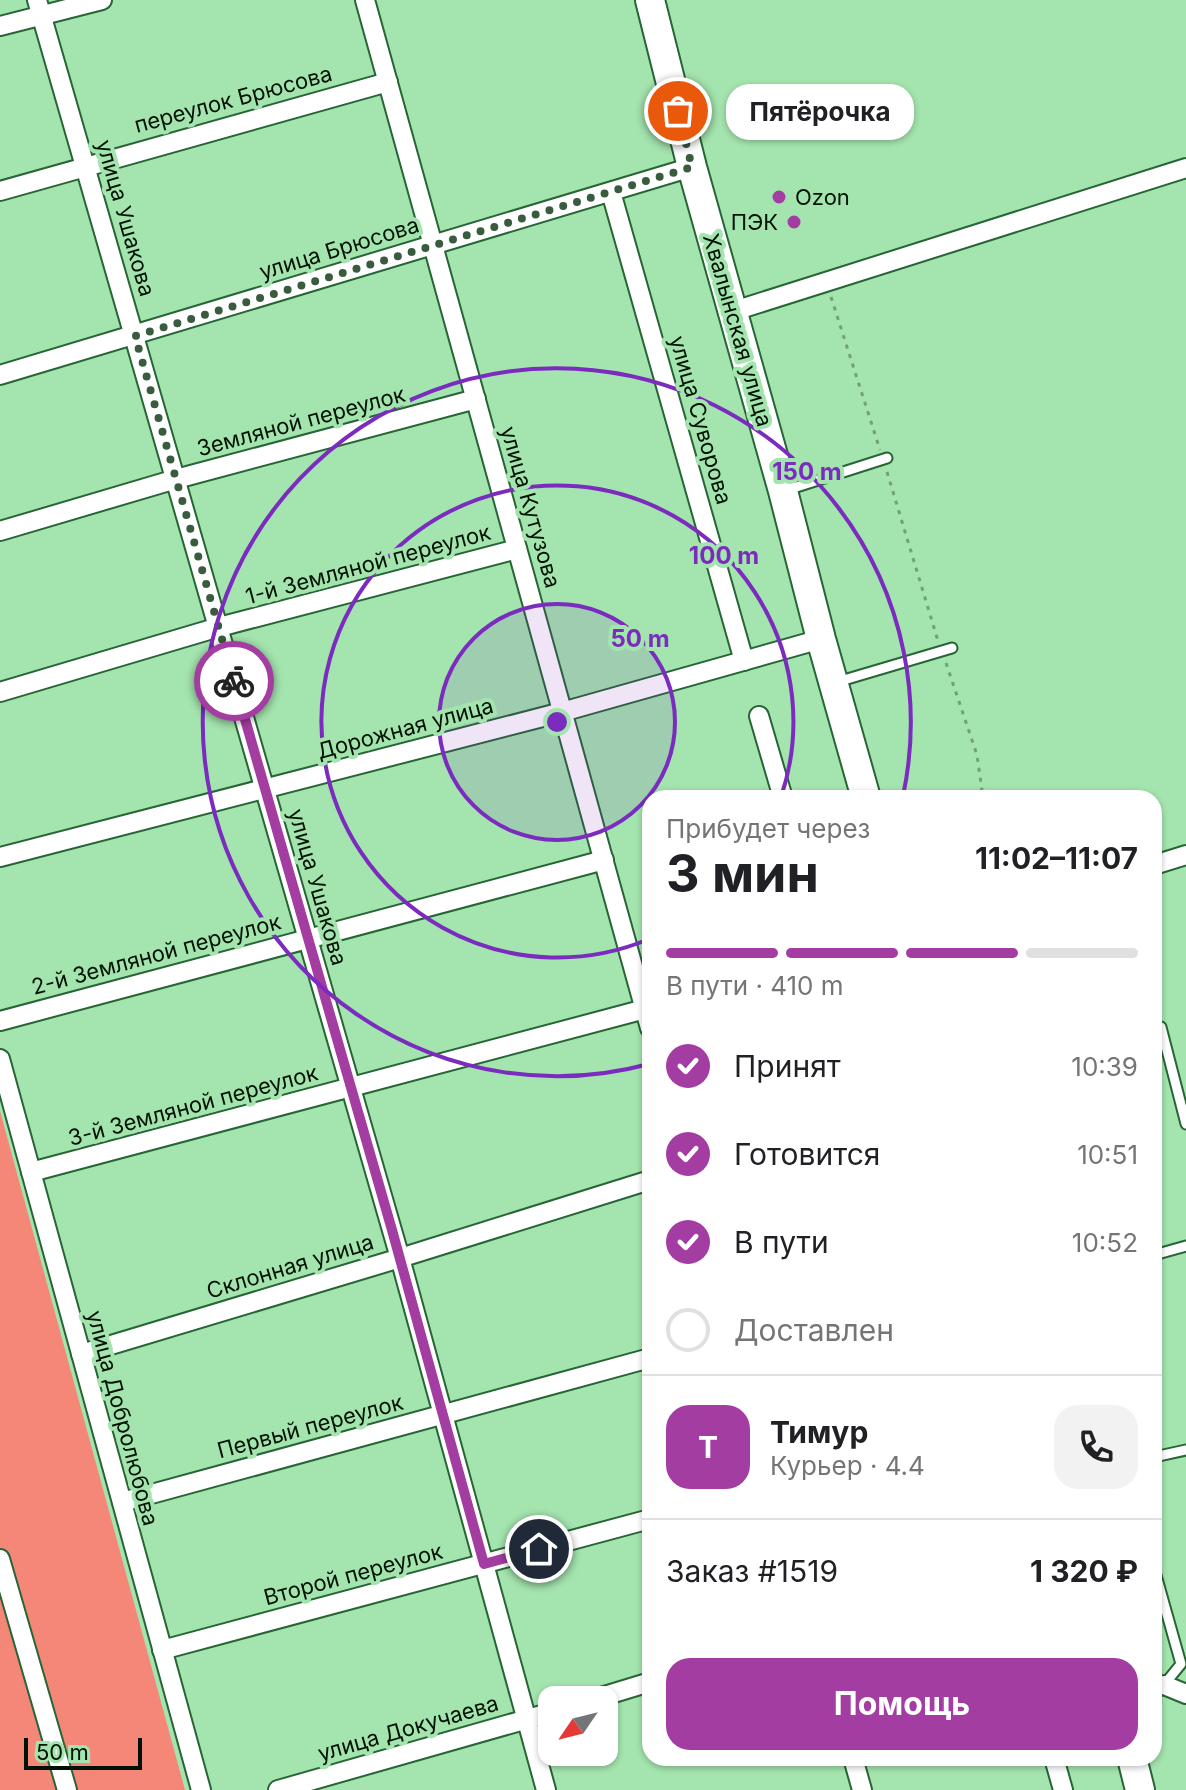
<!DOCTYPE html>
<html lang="ru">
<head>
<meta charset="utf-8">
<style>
  :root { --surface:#fff; --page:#f2f2f2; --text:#202124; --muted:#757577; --line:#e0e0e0; --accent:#a43da1 }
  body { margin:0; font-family:Inter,sans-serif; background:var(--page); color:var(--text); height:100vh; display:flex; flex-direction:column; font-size:30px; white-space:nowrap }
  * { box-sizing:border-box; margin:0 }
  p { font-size:26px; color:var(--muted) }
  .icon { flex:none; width:44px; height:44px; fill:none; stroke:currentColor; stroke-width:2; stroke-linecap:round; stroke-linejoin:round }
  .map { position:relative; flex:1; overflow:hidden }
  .sheet { position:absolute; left:642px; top:790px; width:520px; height:976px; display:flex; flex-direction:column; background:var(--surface); border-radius:24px; box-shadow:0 2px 6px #0004 }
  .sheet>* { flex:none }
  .needle { width:52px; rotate:235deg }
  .buttons { position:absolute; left:538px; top:1686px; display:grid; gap:16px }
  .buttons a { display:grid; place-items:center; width:80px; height:80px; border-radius:16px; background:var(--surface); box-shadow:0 2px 6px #0004; font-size:40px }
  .scale { position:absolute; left:24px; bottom:20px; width:118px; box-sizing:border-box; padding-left:8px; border:4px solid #001202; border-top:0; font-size:22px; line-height:28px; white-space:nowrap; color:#001202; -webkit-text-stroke:6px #a4e4ae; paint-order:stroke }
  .pin { position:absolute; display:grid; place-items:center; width:68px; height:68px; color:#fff; margin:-34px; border:4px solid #fff; border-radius:50%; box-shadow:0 2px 8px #0007 }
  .courier { position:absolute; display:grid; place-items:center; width:80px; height:80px; margin:-40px; border:6px solid #a43da1; border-radius:50%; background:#fff; color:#222; box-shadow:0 2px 10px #0007 }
  .bubble { position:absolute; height:56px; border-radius:24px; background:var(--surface); box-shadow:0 2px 6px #0004; font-size:26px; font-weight:700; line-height:56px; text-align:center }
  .summary em { font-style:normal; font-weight:700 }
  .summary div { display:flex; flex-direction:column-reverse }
  .summary { display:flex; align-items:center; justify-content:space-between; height:136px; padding:0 24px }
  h1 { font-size:52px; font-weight:700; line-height:60px }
  .bar { display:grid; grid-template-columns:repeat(4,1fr); gap:12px 8px; align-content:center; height:96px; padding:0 24px }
  .bar i { height:10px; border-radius:6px; background:var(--line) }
  .bar .selected { background:var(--accent) }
  .bar p { grid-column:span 4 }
  .line { display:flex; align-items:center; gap:20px; padding:0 24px; border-top:2px solid var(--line) }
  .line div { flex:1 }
  .round { display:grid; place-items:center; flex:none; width:84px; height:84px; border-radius:24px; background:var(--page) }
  ol { padding:0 24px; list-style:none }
  li { display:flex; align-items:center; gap:24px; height:88px }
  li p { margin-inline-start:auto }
  li .icon { padding:8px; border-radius:50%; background:var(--accent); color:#fff; stroke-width:4 }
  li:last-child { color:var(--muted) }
  li i { width:44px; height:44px; border:4px solid var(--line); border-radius:50% }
  .button { display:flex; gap:16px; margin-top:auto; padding:16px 24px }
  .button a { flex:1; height:92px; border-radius:24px; background:var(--accent); color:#fff; font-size:32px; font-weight:700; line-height:92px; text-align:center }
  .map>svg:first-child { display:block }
  .green { fill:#f58778 }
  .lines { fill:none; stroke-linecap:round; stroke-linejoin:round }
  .lane-casing { stroke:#276536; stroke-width:13 }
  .street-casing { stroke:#276536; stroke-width:22 }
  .primary-casing { stroke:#276536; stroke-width:32 }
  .path { stroke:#70a177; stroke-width:3; stroke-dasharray:4 6; stroke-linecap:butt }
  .lane { stroke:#fff; stroke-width:9 }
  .street { stroke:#fff; stroke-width:18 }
  .primary { stroke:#fff; stroke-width:28 }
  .done { stroke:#395c3e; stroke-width:8; stroke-dasharray:0 14.4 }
  .route { stroke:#a43da1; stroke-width:10 }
  .ring { fill:none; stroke:#7b2cbf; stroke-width:4 }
  .poi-dot { fill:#a43da1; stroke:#a4e4ae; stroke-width:3 }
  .labels { text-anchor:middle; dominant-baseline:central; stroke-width:8; stroke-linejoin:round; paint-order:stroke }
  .street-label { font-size:22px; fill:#001202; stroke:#a4e4ae }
  .poi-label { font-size:22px; fill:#001202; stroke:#a4e4ae; text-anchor:start }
  .centre { fill:#7b2cbf; stroke:#a4e4ae; stroke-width:4 }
  .ring-label { font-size:24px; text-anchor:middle; font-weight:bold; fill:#7b2cbf; stroke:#a4e4ae; stroke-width:8; stroke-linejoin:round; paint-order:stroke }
</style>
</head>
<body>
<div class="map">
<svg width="1186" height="1790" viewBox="0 0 1186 1790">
  <rect width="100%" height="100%" fill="#a4e4ae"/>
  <path class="green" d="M 0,1111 L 185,1790 L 0,1790 Z"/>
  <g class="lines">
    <g class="lane-casing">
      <g id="lane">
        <path d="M 787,490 L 887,458"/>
        <path d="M 837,682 L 952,648"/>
        <path d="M 1154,1029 L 1161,1027 L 1186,1124"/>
        <path d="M 1154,1255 L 1186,1246"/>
        <path d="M 1154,1457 L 1186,1450"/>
        <path d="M 1154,1568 L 1181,1664 L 1154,1697"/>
      </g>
    </g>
    <g class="street-casing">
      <g id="street">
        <path d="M 37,0 L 400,1258 L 546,1790"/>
        <path d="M 365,0 L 650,1028"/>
        <path d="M 0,26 L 102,0"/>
        <path d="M 0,191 L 388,82"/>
        <path d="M 611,192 L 744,661"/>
        <path d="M 734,311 L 1186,168"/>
        <path d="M 0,375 L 692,167"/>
        <path d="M 0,531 L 176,479 L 476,399"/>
        <path d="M 0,692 L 219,627 L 517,549"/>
        <path d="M 759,716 L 783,798"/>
        <path d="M 0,857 L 562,712 L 821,639"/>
        <path d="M 1154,865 L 1186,855"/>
        <path d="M 0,1021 L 604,860"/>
        <path d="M 0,1059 L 201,1790"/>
        <path d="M 31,1172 L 645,1009"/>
        <path d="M 81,1354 L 400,1258 L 650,1180"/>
        <path d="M 122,1502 L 650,1358"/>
        <path d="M 0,1559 L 67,1790"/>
        <path d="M 162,1650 L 650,1519"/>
        <path d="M 1164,1685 L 1186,1694"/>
        <path d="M 591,1700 L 650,1682"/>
        <path d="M 853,1758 L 862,1790"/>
        <path d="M 1054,1758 L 1063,1790"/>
        <path d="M 278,1790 L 552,1712"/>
      </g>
    </g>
    <g class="primary-casing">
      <g id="primary">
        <path d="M 650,0 L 692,167 L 783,491 L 821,639 L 866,798"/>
        <path d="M 1132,1758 L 1140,1790"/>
      </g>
    </g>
    <g class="path">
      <path d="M 831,297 L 880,450"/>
      <path d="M 887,472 L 938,641"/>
      <path d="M 946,663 L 977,755 L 983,798"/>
    </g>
    <use href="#lane" class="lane"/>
    <use href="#street" class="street"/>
    <use href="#primary" class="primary"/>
  </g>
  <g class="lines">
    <path class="done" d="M 234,681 L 135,336 L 692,167 L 678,111"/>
    <path class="route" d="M 234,681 L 392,1230 L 484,1564 L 539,1549"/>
  </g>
  <circle cx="557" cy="722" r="118" fill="#7b2cbf" fill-opacity=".12"/>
  <g class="ring">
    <circle cx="557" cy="722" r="118"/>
    <path d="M649 939A236 236 0 1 1 781 797"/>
    <path d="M649 1064A354 354 0 1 1 903 796"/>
  </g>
  <g class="poi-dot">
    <circle cx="779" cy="197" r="8"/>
    <circle cx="794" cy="222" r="8"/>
  </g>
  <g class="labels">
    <g class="street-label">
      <text transform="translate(233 99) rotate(-15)">переулок Брюсова</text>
      <text transform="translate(126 218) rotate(74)">улица Ушакова</text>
      <text transform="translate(339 248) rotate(-17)">улица Брюсова</text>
      <text transform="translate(738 330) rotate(74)">Хвалынская улица</text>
      <text transform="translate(701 420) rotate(74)">улица Суворова</text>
      <text transform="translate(301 421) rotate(-15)">Земляной переулок</text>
      <text transform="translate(531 507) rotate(74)">улица Кутузова</text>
      <text transform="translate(368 564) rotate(-15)">1-й Земляной переулок</text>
      <text transform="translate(405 728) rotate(-15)">Дорожная улица</text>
      <text transform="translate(318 887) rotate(74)">улица Ушакова</text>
      <text transform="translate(156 954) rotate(-15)">2-й Земляной переулок</text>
      <text transform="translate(193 1105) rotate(-15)">3-й Земляной переулок</text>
      <text transform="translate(290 1266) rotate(-17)">Склонная улица</text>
      <text transform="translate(123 1418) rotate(75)">улица Добролюбова</text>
      <text transform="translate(310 1426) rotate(-15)">Первый переулок</text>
      <text transform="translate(353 1574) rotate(-15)">Второй переулок</text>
      <text transform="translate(408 1728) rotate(-16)">улица Докучаева</text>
    </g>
    <g class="poi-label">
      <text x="795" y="197">Ozon</text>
      <text x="778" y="222" text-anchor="end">ПЭК</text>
    </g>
  </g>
  <circle cx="557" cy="722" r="12" class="centre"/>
  <g class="ring-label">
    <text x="807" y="480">150 m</text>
    <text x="724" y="564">100 m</text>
    <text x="640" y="647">50 m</text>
  </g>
</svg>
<div class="buttons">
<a><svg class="needle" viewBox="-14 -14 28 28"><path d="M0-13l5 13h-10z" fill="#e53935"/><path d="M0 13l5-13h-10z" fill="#757577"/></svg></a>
</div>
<div class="scale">50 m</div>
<div class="pin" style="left:678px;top:111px;background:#ea580c"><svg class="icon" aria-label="bag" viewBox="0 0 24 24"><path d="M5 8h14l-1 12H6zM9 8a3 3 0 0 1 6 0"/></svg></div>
<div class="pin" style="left:539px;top:1549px;background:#1f2937"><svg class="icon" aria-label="home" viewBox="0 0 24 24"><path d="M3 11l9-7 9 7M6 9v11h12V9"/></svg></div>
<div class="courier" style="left:234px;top:681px"><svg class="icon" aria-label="bike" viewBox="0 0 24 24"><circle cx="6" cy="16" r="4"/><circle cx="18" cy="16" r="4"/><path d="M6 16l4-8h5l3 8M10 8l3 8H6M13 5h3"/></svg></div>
<div class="bubble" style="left:726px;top:84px;width:188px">Пятёрочка</div>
<section class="sheet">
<div class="summary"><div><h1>3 мин</h1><p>Прибудет через</p></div><em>11:02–11:07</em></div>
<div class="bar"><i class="selected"></i><i class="selected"></i><i class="selected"></i><i></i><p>В пути · 410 m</p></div>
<ol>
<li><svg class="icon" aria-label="check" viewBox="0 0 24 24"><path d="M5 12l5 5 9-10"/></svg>Принят<p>10:39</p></li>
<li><svg class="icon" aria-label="check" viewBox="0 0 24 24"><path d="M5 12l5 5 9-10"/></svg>Готовится<p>10:51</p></li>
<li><svg class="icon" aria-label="check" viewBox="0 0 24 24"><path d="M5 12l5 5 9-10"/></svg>В пути<p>10:52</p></li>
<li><i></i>Доставлен</li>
</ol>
<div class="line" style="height:144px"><b class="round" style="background:var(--accent);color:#fff">Т</b><div><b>Тимур</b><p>Курьер · 4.4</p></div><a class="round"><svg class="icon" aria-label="phone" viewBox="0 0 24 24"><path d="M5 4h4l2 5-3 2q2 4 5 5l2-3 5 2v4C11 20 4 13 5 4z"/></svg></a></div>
<div class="line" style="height:104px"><div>Заказ #1519</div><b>1 320 ₽</b></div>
<div class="button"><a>Помощь</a></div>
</section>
</div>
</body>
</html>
